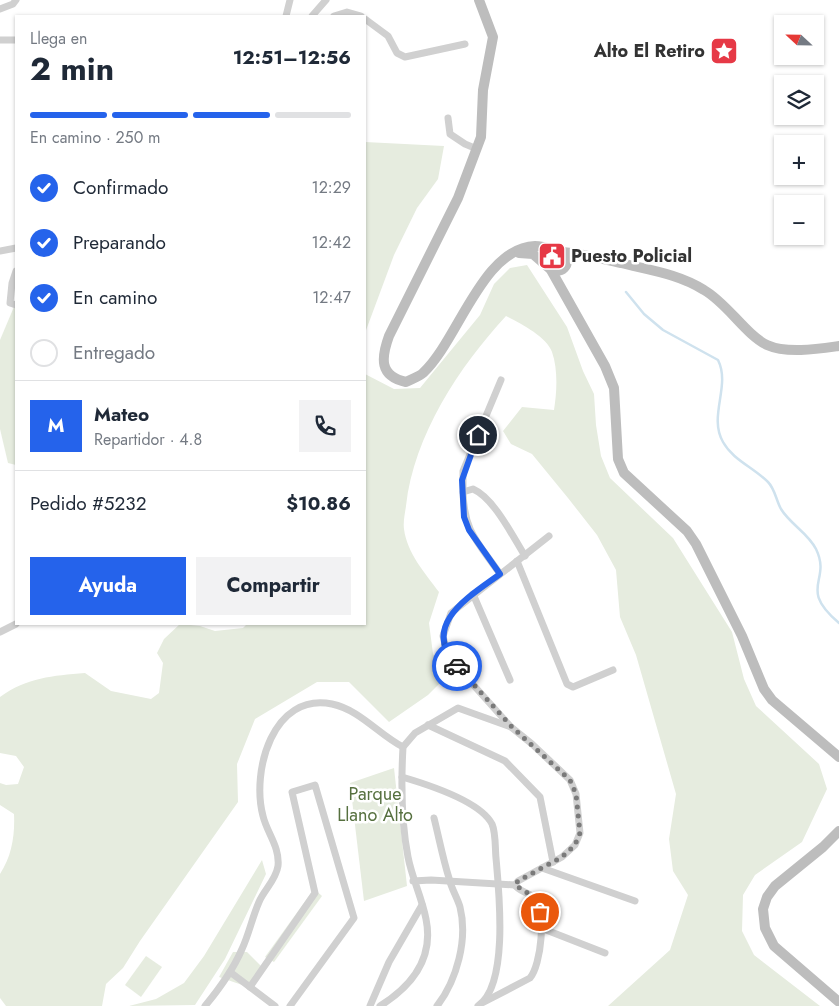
<!DOCTYPE html>
<html lang="es">
<head>
<meta charset="utf-8">
<style>
  :root { --surface:#fff; --page:#f2f2f3; --text:#1f2937; --muted:#747a83; --line:#e0e1e3; --accent:#2563eb }
  body { margin:0; font-family:Jost,sans-serif; background:var(--page); color:var(--text); height:100vh; display:flex; flex-direction:column; font-size:19px; white-space:nowrap }
  * { box-sizing:border-box; margin:0 }
  p { font-size:16px; color:var(--muted) }
  .icon { flex:none; width:28px; height:28px; fill:none; stroke:currentColor; stroke-width:2; stroke-linecap:round; stroke-linejoin:round }
  .map { position:relative; flex:1; overflow:hidden }
  .drawer { position:absolute; left:15px; top:15px; width:351px; height:610px; display:flex; flex-direction:column; background:var(--surface); border-radius:0px; box-shadow:0 1px 4px #0004 }
  .drawer>* { flex:none }
  .needle { width:32px; rotate:292deg }
  .controls { position:absolute; left:774px; top:15px; display:grid; gap:10px }
  .controls a { display:grid; place-items:center; width:50px; height:50px; border-radius:0px; background:var(--surface); box-shadow:0 1px 4px #0004; font-size:25px }
  .pin { position:absolute; display:grid; place-items:center; width:42px; height:42px; color:#fff; margin:-21px; border:2px solid #fff; border-radius:50%; box-shadow:0 1px 5px #0007 }
  .courier { position:absolute; display:grid; place-items:center; width:50px; height:50px; margin:-25px; border:4px solid #2563eb; border-radius:50%; background:#fff; color:#222; box-shadow:0 1px 6px #0007 }
  .head em { font-style:normal; font-weight:700 }
  .head div { display:flex; flex-direction:column-reverse }
  .head { display:flex; align-items:center; justify-content:space-between; height:85px; padding:0 15px }
  h1 { font-size:32px; font-weight:700; line-height:38px }
  .bar { display:grid; grid-template-columns:repeat(4,1fr); gap:8px 5px; align-content:center; height:60px; padding:0 15px }
  .bar i { height:6px; border-radius:4px; background:var(--line) }
  .bar .selected { background:var(--accent) }
  .bar p { grid-column:span 4 }
  .line { display:flex; align-items:center; gap:12px; padding:0 15px; border-top:1px solid var(--line) }
  .line div { flex:1 }
  .round { display:grid; place-items:center; flex:none; width:52px; height:52px; border-radius:0px; background:var(--page) }
  ol { padding:0 15px; list-style:none }
  li { display:flex; align-items:center; gap:15px; height:55px }
  li p { margin-inline-start:auto }
  li .icon { padding:5px; border-radius:50%; background:var(--accent); color:#fff; stroke-width:4 }
  li:last-child { color:var(--muted) }
  li i { width:28px; height:28px; border:2px solid var(--line); border-radius:50% }
  .primary-button { display:flex; gap:10px; margin-top:auto; padding:10px 15px }
  .primary-button a { flex:1; height:58px; border-radius:0px; background:var(--accent); color:#fff; font-size:20px; font-weight:700; line-height:58px; text-align:center }
  .primary-button a+a { background:var(--page); color:var(--text) }
  .map>svg:first-child { display:block }
  .green { fill:#e6ecdf }
  .lines { fill:none; stroke-linecap:round; stroke-linejoin:round }
  .stream { stroke:#cfe2ee; stroke-width:2.5 }
  .street { stroke:#d0d0d0; stroke-width:7 }
  .secondary { stroke:#bdbdbd; stroke-width:10 }
  .done { stroke:#7a7a7a; stroke-width:5; stroke-dasharray:0 9 }
  .route { stroke:#2563eb; stroke-width:6 }
  .labels { text-anchor:middle; dominant-baseline:central; stroke-width:5; stroke-linejoin:round; paint-order:stroke }
  .poi-label { font-size:18px; font-weight:bold; fill:#333; stroke:#fff; text-anchor:end }
  .park-label { font-size:18px; fill:#56703f; stroke:#fff }
</style>
</head>
<body>
<div class="map">
<svg width="839" height="1006" viewBox="0 0 839 1006">
  <rect width="100%" height="100%" fill="#fff"/>
  <g class="green">
    <path d="M 365,142 L 444,146 L 438,179 L 417,208 L 394,255 L 365,333 Z"/>
    <path d="M 527,265 L 567,327 L 583,371 L 594,394 L 596,425 L 601,456 L 610,478 L 673,538 L 732,632 L 744,679 L 756,706 L 819,764 L 827,789 L 802,842 L 755,875 L 743,895 L 742,931 L 754,955 L 820,1006 L 608,1006 L 670,950 L 688,895 L 673,871 L 669,839 L 676,794 L 636,655 L 620,617 L 616,570 L 597,535 L 568,498 L 532,454 L 511,444 L 503,431 L 522,407 L 554,410 C 557,392 558,369 552,352 C 547,337 520,323 506,316 C 459,367 414,435 406,506 C 405,513 403,522 404,529 C 407,553 425,573 439,592 L 429,623 L 433,654 L 445,678 L 428,695 L 389,722 L 349,682 L 317,682 L 255,719 L 237,764 L 238,802 L 140,941 L 123,968 L 106,984 L 102,1006 L 6,1006 L 0,998 L 0,874 C 12,856 15,835 14,814 L 0,805 L 0,783 L 6,785 L 18,784 L 24,767 L 16,756 L 0,753 L 0,697 C 28,677 52,676 85,673 L 111,691 L 151,699 L 159,693 L 163,663 L 157,653 L 164,639 L 180,624 L 200,626 L 215,631 L 243,628 L 247,624 L 365,624 L 365,374 L 394,389 L 420,388 L 480,315 L 494,284 L 510,268 Z"/>
    <path d="M 16,302 L 16,465 L 8,463 L 0,429 L 0,340 Z"/>
    <path d="M 394,768 L 407,886 L 364,901 L 350,783 Z"/>
    <path d="M 262,860 L 266,874 L 225,959 L 195,1005 L 129,1006 L 156,999 L 184,983 L 204,956 Z"/>
    <path d="M 314,889 L 322,896 L 274,962 L 265,957 Z"/>
    <path d="M 233,952 L 247,952 L 261,966 L 248,987 L 219,977 Z"/>
    <path d="M 146,956 L 162,967 L 141,997 L 125,985 Z"/>
  </g>
  <g class="lines">
    <path class="stream" d="M 626,292 L 644,314 L 663,330 L 718,360 C 731,386 708,416 723,442 C 733,460 753,467 768,482 C 775,489 776,500 781,509 C 790,524 808,533 816,549 C 832,582 797,587 839,623"/>
    <g class="street">
      <path d="M 0,9 L 13,4 L 16,0"/>
      <path d="M 286,16 L 290,0"/>
      <path d="M 312,16 L 326,0"/>
      <path d="M 334,16 L 347,12 L 361,16"/>
      <path d="M 365,19 L 388,36 L 397,53 L 405,57 L 465,44"/>
      <path d="M 0,40 L 16,40"/>
      <path d="M 448,118 L 450,134 L 465,144 L 477,149"/>
      <path d="M 0,251 L 16,248"/>
      <path d="M 16,271 L 12,283 L 10,303 L 16,305"/>
      <path d="M 463,492 L 463,471 L 501,380"/>
      <path d="M 517,561 L 567,684 L 573,687 L 613,670"/>
      <path d="M 500,574 C 478,542 464,532 463,492 L 473,489 C 494,498 513,537 525,556"/>
      <path d="M 473,594 L 510,680"/>
      <path d="M 0,632 L 16,624"/>
      <path d="M 428,725 L 505,761 L 540,797 L 553,862"/>
      <path d="M 511,727 L 451,660 L 446,649 L 443,636 L 451,613 L 549,536"/>
      <path d="M 402,777 C 426,784 480,801 492,824 C 496,833 495,849 496,858 C 499,892 509,985 478,1006"/>
      <path d="M 434,818 C 439,838 443,859 449,878 C 451,888 457,897 460,907 C 468,939 457,980 437,1006"/>
      <path d="M 542,868 L 635,901"/>
      <path d="M 541,928 L 605,953"/>
      <path d="M 230,972 L 275,1006"/>
      <path d="M 250,987 L 315,893 L 292,792 L 315,785 L 354,918 L 290,1006"/>
      <path d="M 484,1002 L 530,978 C 541,965 547,912 534,898 C 529,892 519,892 515,885"/>
      <path d="M 205,1006 C 220,988 233,970 242,949 C 249,934 252,918 259,902 C 264,890 276,880 278,866 C 280,847 267,833 263,816 C 251,771 273,692 332,704 C 360,710 378,734 403,747"/>
      <path d="M 370,1006 L 389,962 L 422,905"/>
      <path d="M 380,1006 C 412,986 434,958 426,919 C 422,898 412,878 408,857 C 401,821 401,783 403,747 L 415,733 L 458,708 L 511,727 L 532,744 L 570,780 L 576,794 L 580,833 L 575,845 L 562,857 L 518,881 L 515,885 L 431,880 L 413,881"/>
    </g>
    <g class="secondary">
      <path d="M 479,0 L 493,37 L 483,90 L 481,137 L 458,198 L 389,336 C 381,358 379,376 406,382 C 411,379 419,377 423,373 C 458,341 482,248 535,246 C 543,246 551,249 558,251"/>
      <circle cx="557" cy="261" r="10"/>
      <path d="M 561,252 C 582,253 601,259 621,263 C 649,270 679,274 704,290 C 727,303 746,335 767,345 C 787,354 818,349 839,346"/>
      <path d="M 519,253 L 533,254 L 549,268"/>
      <path d="M 551,270 L 605,366 L 614,388 L 618,459 L 624,473 L 687,531 L 696,544 L 742,636 L 764,689 L 772,700 L 839,757"/>
      <path d="M 839,831 L 823,847 L 775,886 L 767,897 L 763,909 L 765,928 L 774,946 L 839,1002"/>
    </g>
  </g>
  <g class="lines">
    <path class="done" d="M 457,666 L 512,727 L 570,780 L 576,794 L 580,833 L 575,845 L 562,857 L 518,881 L 515,885 L 534,897 L 540,912"/>
    <path class="route" d="M 457,666 C 419,625 470,596 500,574 L 469,530 L 464,517 L 462,480 L 478,435"/>
  </g>
  <defs>
    <g id="sight-square" transform="scale(1.4375)"><rect x="-9" y="-9" width="18" height="18" rx="4" fill="#e63946" stroke="#fff"/><path d="M0-6L1.8-2.2L6-1.7L2.9 1.2L3.7 5.4L0 3.3L-3.7 5.4L-2.9 1.2L-6-1.7L-1.8-2.2Z" fill="#fff"/></g>
    <g id="civic-square" transform="scale(1.4375)"><rect x="-9" y="-9" width="18" height="18" rx="4" fill="#e63946" stroke="#fff"/><path d="M-.6-6.5H3V-4.5H.6V-3L4-1V1h2V6H-6V1h2V-1L-.6-3ZM-1.2 2.5V6h2.4V2.5Z" fill="#fff"/></g>
  </defs>
  <g fill-rule="evenodd">
    <use href="#sight-square" x="724" y="51"/>
    <use href="#civic-square" x="552" y="256"/>
  </g>
  <g class="labels">
    <g class="poi-label">
      <text x="705" y="51">Alto El Retiro</text>
      <text x="571" y="256" text-anchor="start">Puesto Policial</text>
    </g>
    <g class="park-label">
      <text x="375" y="794">Parque<tspan x="375" dy="21">Llano Alto</tspan></text>
    </g>
  </g>
</svg>
<div class="controls">
<a><svg class="needle" viewBox="-14 -14 28 28"><path d="M0-13l5 13h-10z" fill="#e53935"/><path d="M0 13l5-13h-10z" fill="#747a83"/></svg></a>
<a><svg class="icon" aria-label="layers" viewBox="0 0 24 24"><path d="M12 4l9 5-9 5-9-5zM3 14l9 5 9-5"/></svg></a>
<a>+</a>
<a>−</a>
</div>
<div class="pin" style="left:540px;top:912px;background:#ea580c"><svg class="icon" aria-label="bag" viewBox="0 0 24 24"><path d="M5 8h14l-1 12H6zM9 8a3 3 0 0 1 6 0"/></svg></div>
<div class="pin" style="left:478px;top:435px;background:#1f2937"><svg class="icon" aria-label="home" viewBox="0 0 24 24"><path d="M3 11l9-7 9 7M6 9v11h12V9"/></svg></div>
<div class="courier" style="left:457px;top:666px"><svg class="icon" aria-label="car" viewBox="0 0 24 24"><path d="M5 17H2v-5l4-1 3-4h7l3 4 3 1v5h-3M9 17h6M6 11h13"/><circle cx="7" cy="17" r="2"/><circle cx="17" cy="17" r="2"/></svg></div>
<section class="drawer">
<div class="head"><div><h1>2 min</h1><p>Llega en</p></div><em>12:51–12:56</em></div>
<div class="bar"><i class="selected"></i><i class="selected"></i><i class="selected"></i><i></i><p>En camino · 250 m</p></div>
<ol>
<li><svg class="icon" aria-label="check" viewBox="0 0 24 24"><path d="M5 12l5 5 9-10"/></svg>Confirmado<p>12:29</p></li>
<li><svg class="icon" aria-label="check" viewBox="0 0 24 24"><path d="M5 12l5 5 9-10"/></svg>Preparando<p>12:42</p></li>
<li><svg class="icon" aria-label="check" viewBox="0 0 24 24"><path d="M5 12l5 5 9-10"/></svg>En camino<p>12:47</p></li>
<li><i></i>Entregado</li>
</ol>
<div class="line" style="height:90px"><b class="round" style="background:var(--accent);color:#fff">M</b><div><b>Mateo</b><p>Repartidor · 4.8</p></div><a class="round"><svg class="icon" aria-label="phone" viewBox="0 0 24 24"><path d="M5 4h4l2 5-3 2q2 4 5 5l2-3 5 2v4C11 20 4 13 5 4z"/></svg></a></div>
<div class="line" style="height:65px"><div>Pedido #5232</div><b>$10.86</b></div>
<div class="primary-button"><a>Ayuda</a><a>Compartir</a></div>
</section>
</div>
</body>
</html>
